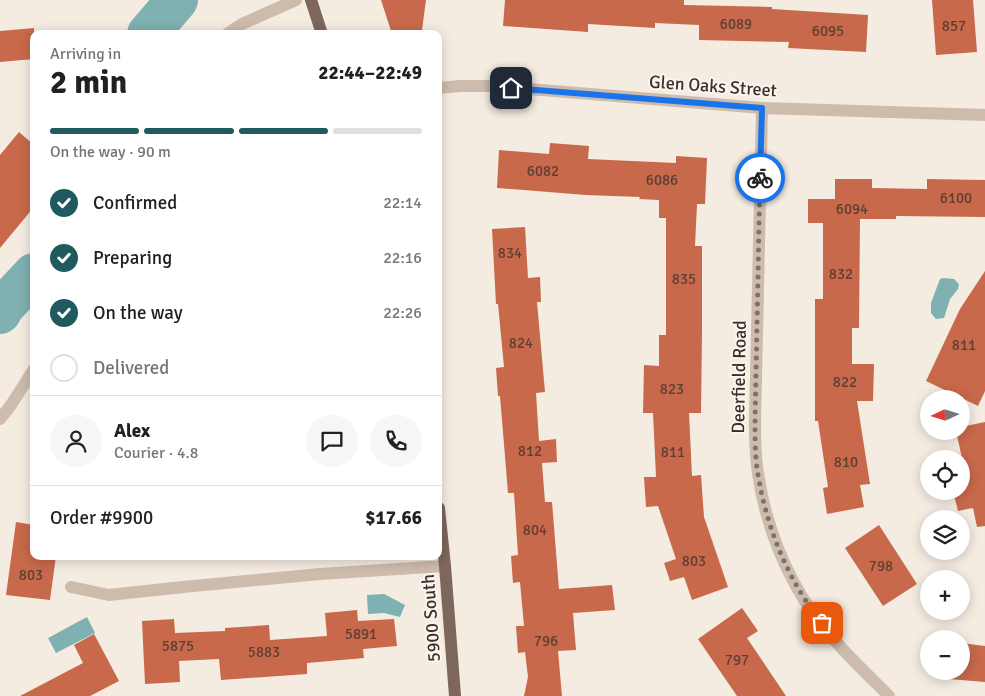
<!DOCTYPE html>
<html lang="en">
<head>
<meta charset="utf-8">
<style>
  :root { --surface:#fff; --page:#f6f6f6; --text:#202124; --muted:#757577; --line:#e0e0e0; --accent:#1f5a5e }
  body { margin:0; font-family:Signika,sans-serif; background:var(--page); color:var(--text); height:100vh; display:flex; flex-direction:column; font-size:19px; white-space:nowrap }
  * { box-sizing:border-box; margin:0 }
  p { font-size:16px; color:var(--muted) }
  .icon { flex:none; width:28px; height:28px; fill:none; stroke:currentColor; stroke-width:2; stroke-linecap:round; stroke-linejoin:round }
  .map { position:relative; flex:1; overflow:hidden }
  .drawer { position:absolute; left:30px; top:30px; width:412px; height:530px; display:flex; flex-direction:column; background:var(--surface); border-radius:10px; box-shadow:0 2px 12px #0003 }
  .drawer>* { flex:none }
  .needle { width:32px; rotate:266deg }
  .buttons { position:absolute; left:920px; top:390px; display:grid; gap:10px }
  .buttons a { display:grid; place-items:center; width:50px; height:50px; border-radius:50%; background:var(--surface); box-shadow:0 2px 12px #0003; font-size:25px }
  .pin { position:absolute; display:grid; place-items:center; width:42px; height:42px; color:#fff; margin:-21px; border-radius:10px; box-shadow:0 2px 8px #0006 }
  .courier { position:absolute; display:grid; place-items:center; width:50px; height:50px; margin:-25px; border:4px solid #1a73e8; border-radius:50%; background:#fff; color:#222; box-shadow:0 1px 6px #0007 }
  .overview em { font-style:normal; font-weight:800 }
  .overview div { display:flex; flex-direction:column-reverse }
  .overview { display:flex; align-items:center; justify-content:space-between; height:85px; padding:0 20px }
  h1 { font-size:32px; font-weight:800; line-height:38px }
  .bar { display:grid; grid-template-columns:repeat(4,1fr); gap:8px 5px; align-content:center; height:60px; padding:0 20px }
  .bar i { height:6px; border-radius:4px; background:var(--line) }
  .bar .selected { background:var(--accent) }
  .bar p { grid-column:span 4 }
  .line { display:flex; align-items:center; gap:12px; padding:0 20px; border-top:1px solid var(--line) }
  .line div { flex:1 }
  .round { display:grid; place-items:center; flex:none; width:52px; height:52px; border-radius:26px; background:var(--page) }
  ol { padding:0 20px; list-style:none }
  li { display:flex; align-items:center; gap:15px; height:55px }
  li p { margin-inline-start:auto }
  li .icon { padding:5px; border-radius:50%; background:var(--accent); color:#fff; stroke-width:4 }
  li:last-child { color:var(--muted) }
  li i { width:28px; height:28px; border:2px solid var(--line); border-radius:50% }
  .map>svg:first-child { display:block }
  .water { fill:#7fb0b2 }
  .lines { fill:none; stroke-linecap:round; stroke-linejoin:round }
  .river { stroke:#7fb0b2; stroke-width:42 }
  .building { fill:#c8694b }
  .minor { stroke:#cdbbac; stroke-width:12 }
  .major { stroke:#7d675c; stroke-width:12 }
  .done { stroke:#7c716b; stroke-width:5; stroke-dasharray:0 9 }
  .route { stroke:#1a73e8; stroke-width:6 }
  .labels { text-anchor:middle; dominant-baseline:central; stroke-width:4; stroke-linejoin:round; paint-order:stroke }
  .number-label { font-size:15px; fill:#5e3e33 }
  .street-label { font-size:18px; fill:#3b302b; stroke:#fbf5ee }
</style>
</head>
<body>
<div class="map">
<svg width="985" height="696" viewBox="0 0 985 696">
  <rect width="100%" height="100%" fill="#f4ebe1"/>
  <g class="water">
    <path d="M 943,278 L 954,279 L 959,284 L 958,289 L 950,299 L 944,318 L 936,319 L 931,313 L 931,303 L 940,279 Z"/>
    <path d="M 384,594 L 405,605 L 400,617 L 384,613 L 368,614 L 367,595 Z"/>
    <path d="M 87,617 L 95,633 L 56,653 L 48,638 Z"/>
  </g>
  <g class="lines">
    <g class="river">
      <path d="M 148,34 L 177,0"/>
      <path d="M 0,313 L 3,307 L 34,274"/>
    </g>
  </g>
  <g class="building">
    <path d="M 381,0 L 426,0 L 422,30 L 407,34 L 392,34 Z"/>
    <path d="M 505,0 L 684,0 L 684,5 L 772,7 L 772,9 L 868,15 L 866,52 L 788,48 L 789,42 L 699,40 L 699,25 L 655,23 L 655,28 L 588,24 L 588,32 L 503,26 Z"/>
    <path d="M 932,0 L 973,0 L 977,52 L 936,55 Z"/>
    <path d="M 34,28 L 34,59 L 0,62 L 0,31 Z"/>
    <path d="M 19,132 L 34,145 L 34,207 L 0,248 L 0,155 Z"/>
    <path d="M 550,143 L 589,146 L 588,159 L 676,163 L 676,156 L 707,158 L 705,204 L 697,204 L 695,246 L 702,246 L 702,332 L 701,413 L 689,413 L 692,476 L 701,475 L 704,517 L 728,587 L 692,600 L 684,577 L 670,581 L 664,563 L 676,559 L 658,506 L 646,507 L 644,477 L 656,477 L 653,413 L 643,413 L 644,365 L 659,366 L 659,335 L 666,335 L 666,218 L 659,218 L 659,200 L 639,199 L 640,197 L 586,195 L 497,188 L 499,150 L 549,154 Z"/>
    <path d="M 835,179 L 872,179 L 872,188 L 927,189 L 927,179 L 985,180 L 985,217 L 896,216 L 896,219 L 860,219 L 859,328 L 852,328 L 852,364 L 874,364 L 873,401 L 857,401 L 870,484 L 860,485 L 864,507 L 827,514 L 823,488 L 828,487 L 818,421 L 815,421 L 815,299 L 823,299 L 823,223 L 808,223 L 808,199 L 835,199 Z"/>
    <path d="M 525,227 L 528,278 L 540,277 L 541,302 L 537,302 L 545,392 L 536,393 L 539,441 L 556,439 L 557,462 L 542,463 L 545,502 L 552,502 L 559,589 L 612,585 L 615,610 L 573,613 L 576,650 L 558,651 L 562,696 L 524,696 L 528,677 L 525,652 L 518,653 L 516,626 L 524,626 L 520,582 L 513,583 L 511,556 L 518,555 L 514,493 L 508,493 L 500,396 L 498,396 L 496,368 L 504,367 L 498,304 L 496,304 L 492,229 Z"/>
    <path d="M 985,271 L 985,391 L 978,406 L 926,381 L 960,309 Z"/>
    <path d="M 985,422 L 985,526 L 977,527 L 973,508 L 958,511 L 953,491 L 961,491 L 961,483 L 967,481 L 956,431 L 961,431 L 961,427 Z"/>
    <path d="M 16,522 L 34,525 L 34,556 L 56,556 L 50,600 L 6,595 Z"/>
    <path d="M 879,525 L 917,584 L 883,606 L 845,548 Z"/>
    <path d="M 742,608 L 758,631 L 747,638 L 786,696 L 737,696 L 698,639 Z"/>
    <path d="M 357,610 L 358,621 L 394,619 L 397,646 L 363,649 L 364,658 L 307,663 L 307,674 L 221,680 L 219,659 L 179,661 L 180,682 L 145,684 L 142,621 L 174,619 L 175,633 L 225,631 L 225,628 L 269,625 L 270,640 L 327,636 L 325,613 Z"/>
    <path d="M 94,634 L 119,681 L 90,696 L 20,696 L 83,663 L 74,645 Z"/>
    <path d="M 961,643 L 985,646 L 985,682 L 937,678 L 937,671 L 961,671 Z"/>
  </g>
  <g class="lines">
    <g class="minor">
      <path d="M 227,34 L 242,24 L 296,0"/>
      <path d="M 439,88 L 460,86 L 492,86 L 762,108 L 985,115"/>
      <path d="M 762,108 L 755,422 C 755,441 755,460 759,479 C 766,525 785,573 812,612 C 834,643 862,669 889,696"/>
      <path d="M 0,419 L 11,405 L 34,369"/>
      <path d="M 71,587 L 109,595 L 183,587 L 320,574 L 445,566"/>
    </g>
    <g class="major">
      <path d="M 311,0 L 322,34"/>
      <path d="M 439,508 L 445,566 L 455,696"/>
    </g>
  </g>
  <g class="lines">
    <path class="done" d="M 760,178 L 755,422 C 755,441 755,461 759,480 C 768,531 789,582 822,623"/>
    <path class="route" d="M 511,88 L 762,108 L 760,178"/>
  </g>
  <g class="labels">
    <g class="number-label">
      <text x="736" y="24">6089</text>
      <text x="954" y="26">857</text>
      <text x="828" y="31">6095</text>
      <text x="543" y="171">6082</text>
      <text x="662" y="180">6086</text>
      <text x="956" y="198">6100</text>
      <text x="852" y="209">6094</text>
      <text x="510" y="253">834</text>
      <text x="841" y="274">832</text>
      <text x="684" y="279">835</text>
      <text x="521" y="343">824</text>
      <text x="964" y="345">811</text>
      <text x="845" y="382">822</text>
      <text x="672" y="389">823</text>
      <text x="530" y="451">812</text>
      <text x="673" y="452">811</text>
      <text x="846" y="462">810</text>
      <text x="535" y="530">804</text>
      <text x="694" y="561">803</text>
      <text x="881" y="566">798</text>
      <text x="31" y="575">803</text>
      <text x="361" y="634">5891</text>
      <text x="546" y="641">796</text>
      <text x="178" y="646">5875</text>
      <text x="264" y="652">5883</text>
      <text x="737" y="660">797</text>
    </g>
    <g class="street-label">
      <text transform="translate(713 86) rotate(4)">Glen Oaks Street</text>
      <text transform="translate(739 377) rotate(-89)">Deerfield Road</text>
      <text transform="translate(431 618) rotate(-94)">5900 South</text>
    </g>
  </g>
</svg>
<div class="buttons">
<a><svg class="needle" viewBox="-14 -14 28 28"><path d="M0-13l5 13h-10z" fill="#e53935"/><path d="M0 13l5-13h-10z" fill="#757577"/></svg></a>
<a><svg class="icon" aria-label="locate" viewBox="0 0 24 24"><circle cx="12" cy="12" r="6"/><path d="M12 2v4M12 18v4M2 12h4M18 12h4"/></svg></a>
<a><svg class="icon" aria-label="layers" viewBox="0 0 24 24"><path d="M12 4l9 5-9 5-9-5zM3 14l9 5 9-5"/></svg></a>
<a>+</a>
<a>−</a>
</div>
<div class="pin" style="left:822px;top:623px;background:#ea580c"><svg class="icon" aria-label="bag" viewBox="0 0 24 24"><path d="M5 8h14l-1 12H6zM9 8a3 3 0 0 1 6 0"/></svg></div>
<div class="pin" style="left:511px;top:88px;background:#1f2937"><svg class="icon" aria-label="home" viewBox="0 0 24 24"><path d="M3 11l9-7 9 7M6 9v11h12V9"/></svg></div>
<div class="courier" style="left:760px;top:178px"><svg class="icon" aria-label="bike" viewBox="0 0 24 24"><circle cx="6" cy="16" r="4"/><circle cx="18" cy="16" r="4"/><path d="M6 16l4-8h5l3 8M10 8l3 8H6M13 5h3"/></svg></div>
<section class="drawer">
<div class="overview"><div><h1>2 min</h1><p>Arriving in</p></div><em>22:44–22:49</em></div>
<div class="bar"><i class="selected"></i><i class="selected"></i><i class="selected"></i><i></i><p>On the way · 90 m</p></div>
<ol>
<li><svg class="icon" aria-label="check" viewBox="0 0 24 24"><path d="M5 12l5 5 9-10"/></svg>Confirmed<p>22:14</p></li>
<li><svg class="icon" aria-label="check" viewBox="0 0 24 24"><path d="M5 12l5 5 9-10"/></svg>Preparing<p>22:16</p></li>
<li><svg class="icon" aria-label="check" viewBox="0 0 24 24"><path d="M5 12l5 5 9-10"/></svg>On the way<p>22:26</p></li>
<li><i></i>Delivered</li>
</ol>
<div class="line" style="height:90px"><a class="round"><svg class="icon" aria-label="person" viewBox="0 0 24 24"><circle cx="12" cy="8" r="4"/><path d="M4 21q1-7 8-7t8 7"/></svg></a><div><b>Alex</b><p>Courier · 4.8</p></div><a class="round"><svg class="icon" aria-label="chat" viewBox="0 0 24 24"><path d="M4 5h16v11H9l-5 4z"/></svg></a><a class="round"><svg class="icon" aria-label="phone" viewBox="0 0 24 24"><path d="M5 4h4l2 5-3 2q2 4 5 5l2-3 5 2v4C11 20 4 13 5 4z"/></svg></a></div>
<div class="line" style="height:65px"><div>Order #9900</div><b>$17.66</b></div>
</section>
</div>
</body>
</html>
